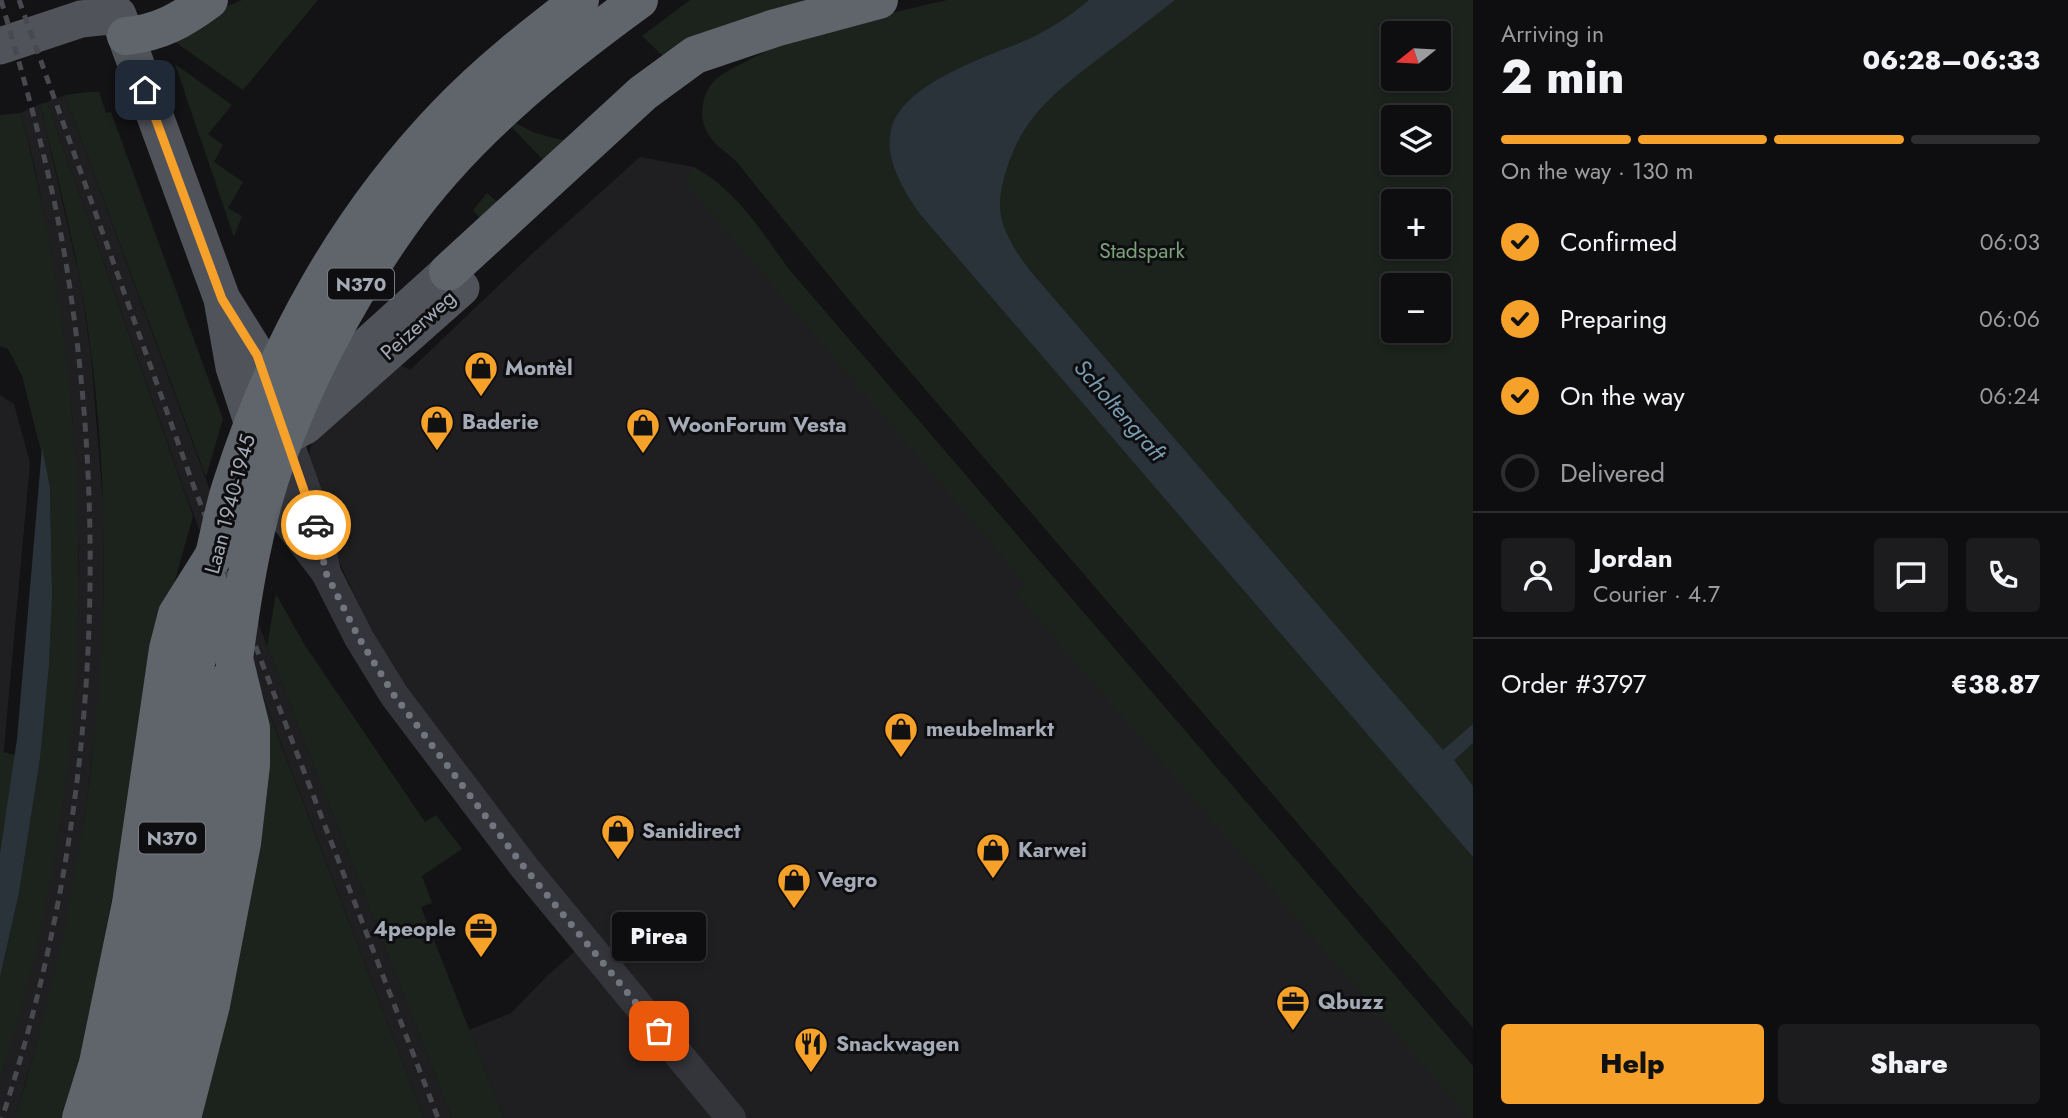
<!DOCTYPE html>
<html lang="en">
<head>
<meta charset="utf-8">
<style>
  :root { --surface:#0e0e10; --page:#1c1c1e; --text:#f1f3f6; --muted:#9b9c9f; --line:#2e2e30; --accent:#f6a12a }
  body { margin:0; font-family:Jost,sans-serif; background:var(--page); color:var(--text); height:100vh; display:flex; flex-direction:column; font-size:26px; white-space:nowrap }
  * { box-sizing:border-box; margin:0 }
  p { font-size:23px; color:var(--muted) }
  .icon { flex:none; width:38px; height:38px; fill:none; stroke:currentColor; stroke-width:2; stroke-linecap:round; stroke-linejoin:round }
  .map { position:relative; flex:1; overflow:hidden }
  .side { display:flex; flex-direction:column; background:var(--surface); width:595px }
  .side>* { flex:none }
  .needle { width:46px; rotate:252deg }
  .buttons { position:absolute; left:1381px; top:21px; display:grid; gap:14px }
  .buttons a { display:grid; place-items:center; width:70px; height:70px; border-radius:7px; background:var(--surface); box-shadow:0 4px 10px #0003,0 0 0 2px var(--line); font-size:35px }
  .pin { position:absolute; display:grid; place-items:center; width:60px; height:60px; color:#fff; margin:-30px; border-radius:14px; box-shadow:0 4px 10px #0006 }
  .courier { position:absolute; display:grid; place-items:center; width:70px; height:70px; margin:-35px; border:5px solid #f6a12a; border-radius:50%; background:#fff; color:#222; box-shadow:0 2px 9px #0007 }
  .bubble { position:absolute; height:49px; border-radius:7px; background:var(--surface); box-shadow:0 4px 10px #0003,0 0 0 2px var(--line); font-size:23px; font-weight:800; line-height:49px; text-align:center }
  .summary em { font-style:normal; font-weight:800 }
  .summary div { display:flex; flex-direction:column-reverse }
  .summary { display:flex; align-items:center; justify-content:space-between; height:119px; padding:0 28px }
  h1 { font-size:46px; font-weight:800; line-height:52px }
  .bar { display:grid; grid-template-columns:repeat(4,1fr); gap:10px 7px; align-content:center; height:84px; padding:0 28px }
  .bar i { height:9px; border-radius:5px; background:var(--line) }
  .bar .selected { background:var(--accent) }
  .bar p { grid-column:span 4 }
  .line { display:flex; align-items:center; gap:18px; padding:0 28px; border-top:2px solid var(--line) }
  .line div { flex:1 }
  .round { display:grid; place-items:center; flex:none; width:74px; height:74px; border-radius:7px; background:var(--page) }
  ol { padding:0 28px; list-style:none }
  li { display:flex; align-items:center; gap:21px; height:77px }
  li p { margin-inline-start:auto }
  li .icon { padding:7px; border-radius:50%; background:var(--accent); color:#111; stroke-width:4 }
  li:last-child { color:var(--muted) }
  li i { width:38px; height:38px; border:4px solid var(--line); border-radius:50% }
  .primary-button { display:flex; gap:14px; margin-top:auto; padding:14px 28px }
  .primary-button a { flex:1; height:80px; border-radius:7px; background:var(--accent); color:#111; font-size:28px; font-weight:800; line-height:80px; text-align:center }
  .primary-button a+a { background:var(--page); color:var(--text) }
  main { display:flex; flex:1; min-height:0 }
  .map>svg:first-child { display:block }
  .built { fill:#1f1f22 }
  .green { fill:#1b231c; fill-rule:evenodd }
  .water { fill:#293339 }
  .lines { fill:none; stroke-linecap:round; stroke-linejoin:round }
  .minor { stroke:#34353a; stroke-width:30 }
  .major { stroke:#505359; stroke-width:37 }
  .highway { stroke:#60646b; stroke-width:38 }
  .rail { stroke:#47494f; stroke-width:5; stroke-dasharray:9 7; stroke-linecap:butt }
  .highway-bridge { stroke:#60646b; stroke-width:38 }
  .done { stroke:#71767e; stroke-width:7; stroke-dasharray:0 12.6 }
  .route { stroke:#f6a12a; stroke-width:9 }
  .labels { text-anchor:middle; dominant-baseline:central; stroke-width:6; stroke-linejoin:round; paint-order:stroke }
  .shield { fill:#0e0e10; stroke:#777c84; stroke-width:2 }
  .shield-label { font-size:19px; font-weight:bold; fill:#a4abb6 }
  .park-label { font-size:21px; fill:#7ba17b; stroke:#0e0e10 }
  .street-label { font-size:21px; fill:#a4abb6; stroke:#0e0e10 }
  .poi-label { font-size:21px; font-weight:bold; fill:#a4abb6; stroke:#0e0e10; text-anchor:start }
  .water-label { font-size:23px; font-style:italic; fill:#7a9cb2; stroke:#0e0e10 }
</style>
</head>
<body>
<main>
<div class="map">
<svg width="1473" height="1118" viewBox="0 0 1473 1118">
  <rect width="100%" height="100%" fill="#131315"/>
  <g class="built">
    <path d="M 65,95 L 267,646 L 452,1118 L 424,1118 L 184,489 L 47,102 Z"/>
    <path d="M 40,104 L 81,284 L 91,357 L 104,515 L 103,664 L 98,714 L 78,865 L 54,985 L 15,1118 L 0,1118 L 0,1080 L 27,984 L 58,832 L 67,755 L 77,636 L 79,557 L 72,412 L 54,272 L 35,168 L 21,113 Z"/>
    <path d="M 640,157 L 694,167 L 1473,1081 L 1473,1118 L 504,1118 L 469,1030 L 511,1013 L 549,974 L 596,933 L 500,816 L 408,692 L 368,624 L 335,553 L 309,460 L 310,450 L 312,442 L 395,362 L 410,370 L 534,252 Z"/>
    <path d="M 0,395 L 14,404 L 30,463 L 0,792 Z"/>
  </g>
  <g class="green">
    <path d="M 242,0 L 318,0 L 243,90 L 175,42 L 199,18 Z"/>
    <path d="M 690,0 L 815,0 L 670,63 L 642,36 Z"/>
    <path d="M 947,0 L 1473,0 L 1473,1028 L 853,305 L 735,160 C 723,150 709,141 704,125 C 699,110 704,91 715,80 C 723,73 733,68 743,63 C 805,29 878,17 947,0 ZM 1393,33 L 1438,33 L 1438,79 L 1393,79 ZM 1393,117 L 1438,117 L 1438,163 L 1393,163 ZM 1393,201 L 1438,201 L 1438,247 L 1393,247 ZM 1393,285 L 1438,285 L 1438,331 L 1393,331 Z"/>
    <path d="M 175,64 L 232,105 L 208,134 L 223,145 L 214,162 L 243,182 L 228,208 L 242,216 L 234,237 Z"/>
    <path d="M 88,92 L 99,92 L 106,113 L 111,112 L 223,419 L 206,477 L 65,95 Z"/>
    <path d="M 47,102 L 193,516 L 172,591 L 69,1118 L 15,1118 C 99,848 129,565 81,285 C 70,225 54,164 40,104 Z"/>
    <path d="M 21,113 C 101,428 101,770 0,1080 L 0,977 L 19,893 L 40,759 L 52,594 L 50,486 L 22,376 L 8,349 L 0,346 L 0,115 Z"/>
    <path d="M 501,116 L 535,133 L 579,144 L 487,227 L 473,210 L 487,193 L 499,203 L 543,160 Z"/>
    <path d="M 694,167 C 736,190 761,230 788,268 L 1473,1066 L 1473,1118 L 1469,1118 L 1016,593 L 1026,584 L 685,182 Z"/>
    <path d="M 276,594 L 304,644 L 425,822 L 436,815 L 462,849 L 422,876 L 432,903 L 421,907 L 504,1118 L 452,1118 L 267,646 Z"/>
    <path d="M 264,700 L 424,1118 L 193,1118 L 264,764 Z"/>
    <path d="M 0,751 L 15,755 L 0,853 Z"/>
  </g>
  <g class="water">
    <path d="M 1089,0 L 1175,0 C 1151,19 1127,37 1102,56 C 1059,89 1024,114 1007,168 C 1002,183 998,201 1001,216 C 1006,238 1018,255 1032,273 L 1443,750 L 1473,724 L 1473,743 L 1454,760 L 1473,786 L 1473,857 L 920,214 C 904,191 884,159 891,130 C 902,82 991,56 1031,38 C 1051,28 1072,15 1089,0 Z"/>
    <path d="M 42,448 L 50,487 L 52,594 L 49,664 L 40,759 L 19,893 L 0,977 L 0,853 L 17,739 Z"/>
  </g>
  <g class="lines">
    <g class="minor">
      <path d="M 283,426 L 314,513 L 326,573"/>
      <path d="M 269,469 L 287,522 L 326,573 L 359,638 L 394,695 L 524,867 L 731,1118"/>
    </g>
    <path class="major" d="M 0,46 L 81,19 L 118,15 L 222,299 L 234,367 L 256,434 L 286,436 L 305,426 L 461,288 L 448,272 L 320,388 L 306,399 L 277,411 L 257,355 L 222,299"/>
    <g class="highway">
      <path d="M 126,36 C 159,33 182,20 209,0"/>
      <path d="M 448,272 L 643,93 L 695,55 L 775,28 L 879,0"/>
      <path d="M 81,1118 L 98,1063 L 131,903 L 168,649 L 177,614 L 214,555"/>
      <path d="M 112,1118 C 141,1013 162,907 179,800 C 190,726 195,651 209,578"/>
      <path d="M 150,1118 C 192,974 210,825 231,677"/>
      <path d="M 182,1118 L 211,1005 L 242,843 L 251,765 L 251,728 L 234,659"/>
    </g>
    <g class="rail">
      <path d="M 1,0 C 29,95 56,191 70,289 C 111,566 90,852 2,1118"/>
      <path d="M 19,0 L 194,487 L 438,1118"/>
    </g>
    <g class="highway-bridge">
      <path d="M 214,555 C 220,531 224,506 232,483 C 276,346 347,218 447,114 C 487,72 533,36 580,0"/>
      <path d="M 234,659 C 243,591 254,522 277,458 C 307,375 349,296 400,224 C 463,135 551,64 639,0"/>
    </g>
  </g>
  <g class="lines">
    <path class="done" d="M 316,525 L 326,573 L 359,638 L 394,695 L 524,867 L 659,1031"/>
    <path class="route" d="M 145,90 L 222,299 L 257,355 L 316,525"/>
  </g>
  <defs>
    <g id="shop-pin" transform="scale(1.75)"><path d="M0 17L-7.5 6A9.5 9.5 0 1 1 7.5 6Z" fill="#f6a12a" stroke="#0e0e10"/><path d="M-5-2.5h2.3a2.7 3.5 0 0 1 5.4 0H5L5.5 6h-11ZM-1.5-2.5h3a1.5 2.3 0 0 0-3 0Z" fill="#111"/></g>
    <g id="office-pin" transform="scale(1.75)"><path d="M0 17L-7.5 6A9.5 9.5 0 1 1 7.5 6Z" fill="#f6a12a" stroke="#0e0e10"/><path d="M-6-3h4V-5.5h4V-3h4V5H-6ZM-1-4.5V-3h2v-1.5ZM-6 0V1H6V0Z" fill="#111"/></g>
    <g id="restaurant-pin" transform="scale(1.75)"><path d="M0 17L-7.5 6A9.5 9.5 0 1 1 7.5 6Z" fill="#f6a12a" stroke="#0e0e10"/><path d="M-5-6h1v4h1v-4h1v4h1v-4h1v5L-1.5 .5V6h-2V.5L-5-1ZM5-6V6H3V1.5H1.5Q1.5-4 5-6Z" fill="#111"/></g>
  </defs>
  <g fill-rule="evenodd">
    <use href="#shop-pin" x="481" y="368"/>
    <use href="#shop-pin" x="437" y="422"/>
    <use href="#shop-pin" x="643" y="425"/>
    <use href="#shop-pin" x="901" y="729"/>
    <use href="#shop-pin" x="618" y="831"/>
    <use href="#shop-pin" x="993" y="850"/>
    <use href="#shop-pin" x="794" y="880"/>
    <use href="#office-pin" x="481" y="929"/>
    <use href="#office-pin" x="1293" y="1002"/>
    <use href="#restaurant-pin" x="811" y="1044"/>
  </g>
  <g class="labels">
    <g class="shield">
      <rect x="328" y="268.5" width="66" height="31" rx="5"/>
      <rect x="139" y="822.5" width="66" height="31" rx="5"/>
    </g>
    <g class="shield-label">
      <text x="361" y="284">N370</text>
      <text x="172" y="838">N370</text>
    </g>
    <g class="park-label">
      <text x="1142" y="251">Stadspark</text>
    </g>
    <g class="street-label">
      <text transform="translate(418 325) rotate(-42)">Peizerweg</text>
      <text transform="translate(230 504) rotate(-75)">Laan 1940-1945</text>
    </g>
    <g class="poi-label">
      <text x="505" y="368">Montèl</text>
      <text x="462" y="422">Baderie</text>
      <text x="668" y="425">WoonForum Vesta</text>
      <text x="926" y="729">meubelmarkt</text>
      <text x="642" y="831">Sanidirect</text>
      <text x="1018" y="850">Karwei</text>
      <text x="818" y="880">Vegro</text>
      <text x="456" y="929" text-anchor="end">4people</text>
      <text x="1318" y="1002">Qbuzz</text>
      <text x="836" y="1044">Snackwagen</text>
    </g>
    <g class="water-label">
      <text transform="translate(1120 410) rotate(49)">Scholtengraft</text>
    </g>
  </g>
</svg>
<div class="buttons">
<a><svg class="needle" viewBox="-14 -14 28 28"><path d="M0-13l5 13h-10z" fill="#e53935"/><path d="M0 13l5-13h-10z" fill="#9b9c9f"/></svg></a>
<a><svg class="icon" aria-label="layers" viewBox="0 0 24 24"><path d="M12 4l9 5-9 5-9-5zM3 14l9 5 9-5"/></svg></a>
<a>+</a>
<a>−</a>
</div>
<div class="pin" style="left:659px;top:1031px;background:#ea580c"><svg class="icon" aria-label="bag" viewBox="0 0 24 24"><path d="M5 8h14l-1 12H6zM9 8a3 3 0 0 1 6 0"/></svg></div>
<div class="pin" style="left:145px;top:90px;background:#1f2937"><svg class="icon" aria-label="home" viewBox="0 0 24 24"><path d="M3 11l9-7 9 7M6 9v11h12V9"/></svg></div>
<div class="courier" style="left:316px;top:525px"><svg class="icon" aria-label="car" viewBox="0 0 24 24"><path d="M5 17H2v-5l4-1 3-4h7l3 4 3 1v5h-3M9 17h6M6 11h13"/><circle cx="7" cy="17" r="2"/><circle cx="17" cy="17" r="2"/></svg></div>
<div class="bubble" style="left:612px;top:912px;width:94px">Pirea</div>
</div>
<section class="side">
<div class="summary"><div><h1>2 min</h1><p>Arriving in</p></div><em>06:28–06:33</em></div>
<div class="bar"><i class="selected"></i><i class="selected"></i><i class="selected"></i><i></i><p>On the way · 130 m</p></div>
<ol>
<li><svg class="icon" aria-label="check" viewBox="0 0 24 24"><path d="M5 12l5 5 9-10"/></svg>Confirmed<p>06:03</p></li>
<li><svg class="icon" aria-label="check" viewBox="0 0 24 24"><path d="M5 12l5 5 9-10"/></svg>Preparing<p>06:06</p></li>
<li><svg class="icon" aria-label="check" viewBox="0 0 24 24"><path d="M5 12l5 5 9-10"/></svg>On the way<p>06:24</p></li>
<li><i></i>Delivered</li>
</ol>
<div class="line" style="height:126px"><a class="round"><svg class="icon" aria-label="person" viewBox="0 0 24 24"><circle cx="12" cy="8" r="4"/><path d="M4 21q1-7 8-7t8 7"/></svg></a><div><b>Jordan</b><p>Courier · 4.7</p></div><a class="round"><svg class="icon" aria-label="chat" viewBox="0 0 24 24"><path d="M4 5h16v11H9l-5 4z"/></svg></a><a class="round"><svg class="icon" aria-label="phone" viewBox="0 0 24 24"><path d="M5 4h4l2 5-3 2q2 4 5 5l2-3 5 2v4C11 20 4 13 5 4z"/></svg></a></div>
<div class="line" style="height:91px"><div>Order #3797</div><b>€38.87</b></div>
<div class="primary-button"><a>Help</a><a>Share</a></div>
</section>
</main>
</body>
</html>
